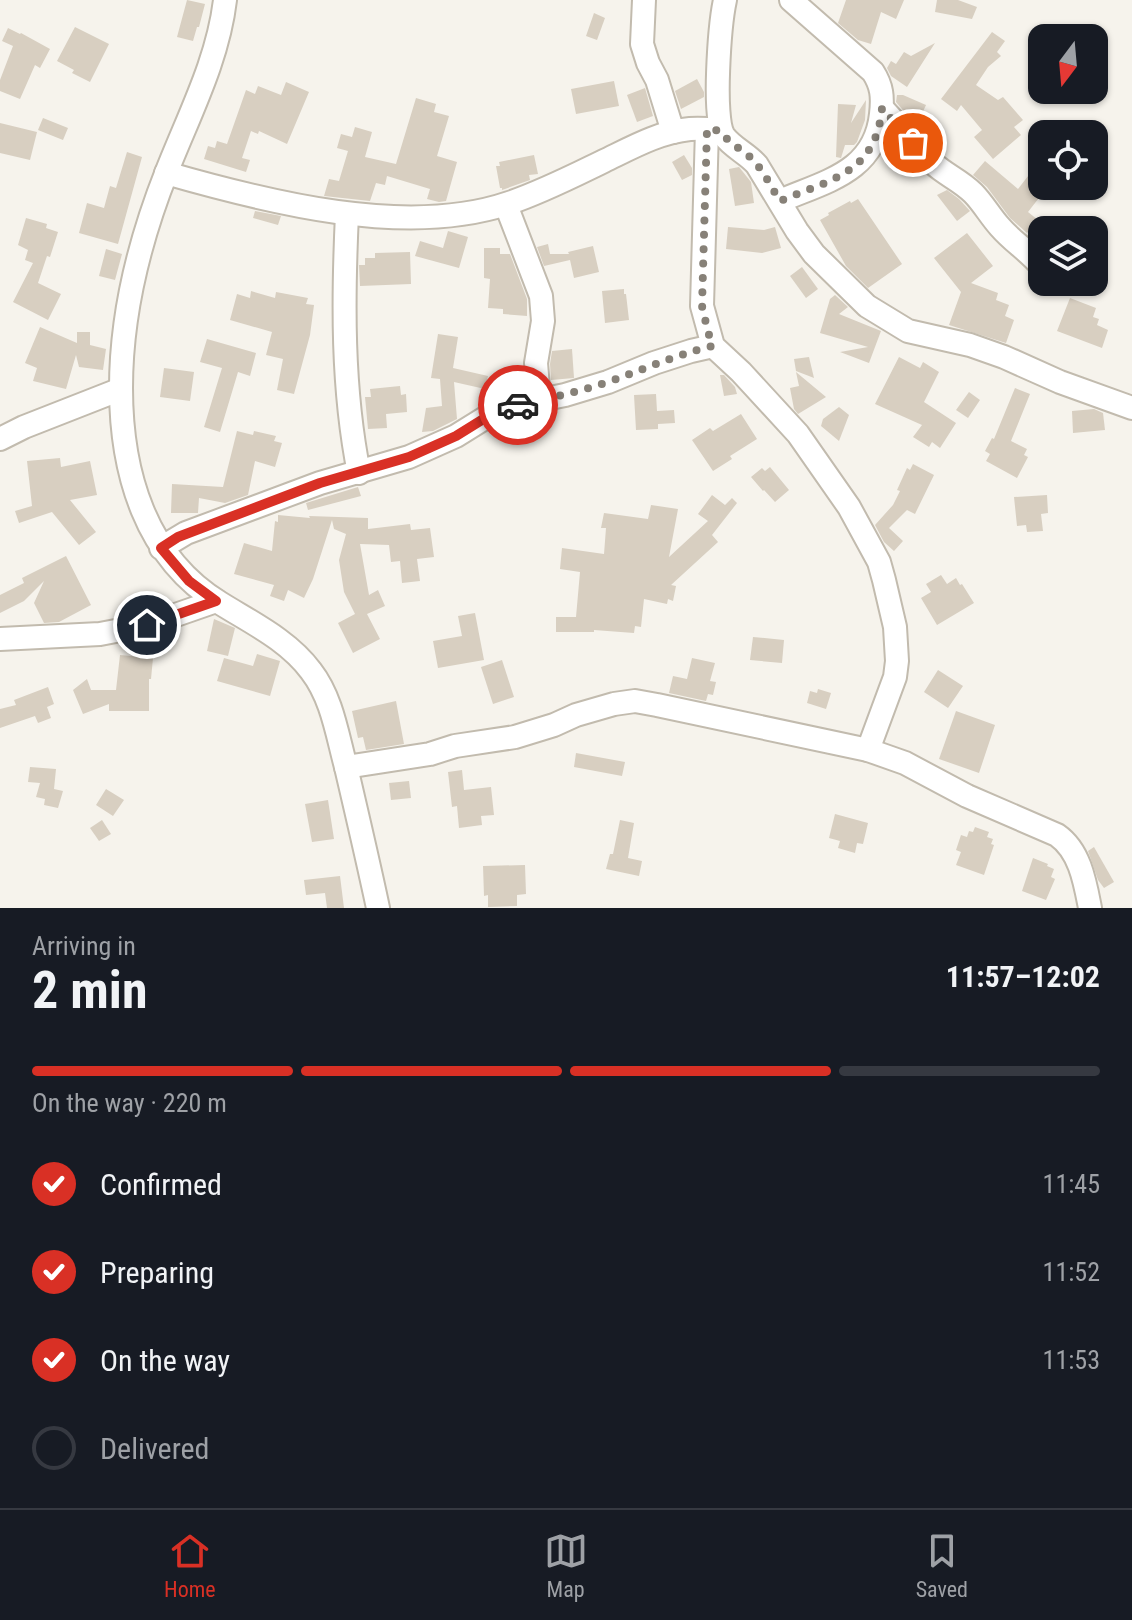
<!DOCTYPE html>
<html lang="en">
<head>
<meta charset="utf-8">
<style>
  :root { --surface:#171b24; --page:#20242c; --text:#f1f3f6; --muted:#9ea1a6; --line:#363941; --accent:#d93025 }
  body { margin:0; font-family:"Roboto Condensed",sans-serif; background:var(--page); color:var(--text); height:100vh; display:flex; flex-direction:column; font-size:30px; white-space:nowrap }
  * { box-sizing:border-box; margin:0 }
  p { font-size:26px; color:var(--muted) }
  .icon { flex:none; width:44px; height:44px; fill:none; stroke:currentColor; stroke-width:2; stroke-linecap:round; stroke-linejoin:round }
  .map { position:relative; height:908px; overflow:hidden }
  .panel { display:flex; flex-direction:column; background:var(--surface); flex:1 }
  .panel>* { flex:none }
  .needle { width:52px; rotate:196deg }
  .fabs { position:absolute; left:1028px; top:24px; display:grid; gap:16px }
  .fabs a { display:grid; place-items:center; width:80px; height:80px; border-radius:16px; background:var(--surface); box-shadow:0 2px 6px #0004; font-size:40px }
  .pin { position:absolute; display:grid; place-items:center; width:68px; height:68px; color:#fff; margin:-34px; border:4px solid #fff; border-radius:50%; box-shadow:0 2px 8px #0007 }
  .courier { position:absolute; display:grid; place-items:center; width:80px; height:80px; margin:-40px; border:6px solid #d93025; border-radius:50%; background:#fff; color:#222; box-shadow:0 2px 10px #0007 }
  .head em { font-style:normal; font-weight:700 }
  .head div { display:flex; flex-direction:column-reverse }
  .head { display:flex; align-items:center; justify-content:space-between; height:136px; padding:0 32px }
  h1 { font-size:52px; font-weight:700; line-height:60px }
  .bar { display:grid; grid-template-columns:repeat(4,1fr); gap:12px 8px; align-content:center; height:96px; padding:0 32px }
  .bar i { height:10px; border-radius:6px; background:var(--line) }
  .bar .active { background:var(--accent) }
  .bar p { grid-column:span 4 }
  ol { padding:0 32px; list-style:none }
  li { display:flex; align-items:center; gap:24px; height:88px }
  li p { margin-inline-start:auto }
  li .icon { padding:8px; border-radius:50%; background:var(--accent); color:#fff; stroke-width:4 }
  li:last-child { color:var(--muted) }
  li i { width:44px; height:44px; border:4px solid var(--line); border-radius:50% }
  .tabs { display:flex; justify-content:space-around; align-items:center; height:112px; border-top:2px solid var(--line); background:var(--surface); font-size:22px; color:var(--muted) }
  .tabs a { display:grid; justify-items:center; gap:4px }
  .tabs .active { color:var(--accent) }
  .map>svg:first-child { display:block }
  .building { fill:#d8cfc1 }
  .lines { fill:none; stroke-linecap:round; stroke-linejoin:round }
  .minor-casing { stroke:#c2bbae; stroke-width:26 }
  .minor { stroke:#fff; stroke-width:22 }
  .done { stroke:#878178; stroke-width:8; stroke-dasharray:0 14.4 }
  .route { stroke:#d93025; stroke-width:10 }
</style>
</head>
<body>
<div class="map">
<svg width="1132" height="908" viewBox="0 0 1132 908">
  <rect width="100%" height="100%" fill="#f6f3ec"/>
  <g class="building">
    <path d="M 187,0 L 205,4 L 199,27 L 197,27 L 193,41 L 177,37 Z"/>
    <path d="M 846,0 L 904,0 L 896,19 L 881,12 L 871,44 L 858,40 L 838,23 Z"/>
    <path d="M 937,0 L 958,0 L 977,7 L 972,19 L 935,12 Z"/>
    <path d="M 594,13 L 605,18 L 597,40 L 586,36 Z"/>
    <path d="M 75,27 L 109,44 L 90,82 L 72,73 L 74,70 L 57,61 Z"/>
    <path d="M 8,28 L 20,34 L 21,33 L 50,49 L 40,68 L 35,65 L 20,99 L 0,91 L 0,80 L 13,46 L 2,41 Z"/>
    <path d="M 992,32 L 1005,41 L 997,52 L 1001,56 L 988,67 L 976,85 L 998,100 L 1003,97 L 1023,120 L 1014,127 L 1021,135 L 993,159 L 974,137 L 982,130 L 961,105 L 957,111 L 941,99 Z"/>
    <path d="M 935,43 L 907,87 L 891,76 L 887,68 L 891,61 L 896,64 L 904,52 L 911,56 Z"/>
    <path d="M 697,79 L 704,92 L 704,97 L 681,109 L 675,91 Z"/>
    <path d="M 614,81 L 619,106 L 576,114 L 571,89 Z"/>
    <path d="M 286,82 L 309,92 L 287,144 L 259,131 L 258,134 L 251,131 L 242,158 L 250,160 L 246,172 L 204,159 L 208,146 L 215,148 L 217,141 L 227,144 L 246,90 L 255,94 L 258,86 L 281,95 Z"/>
    <path d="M 645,88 L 653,116 L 637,122 L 627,95 Z"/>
    <path d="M 897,95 L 903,95 L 926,105 L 919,120 L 907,115 L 896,102 Z"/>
    <path d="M 416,98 L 436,104 L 434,112 L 449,116 L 437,156 L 457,162 L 446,201 L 439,202 L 427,199 L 430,189 L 387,176 L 385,185 L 376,183 L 370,201 L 324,196 L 329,179 L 339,181 L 348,151 L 337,148 L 341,134 L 352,137 L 355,127 L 372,132 L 365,157 L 396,164 Z"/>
    <path d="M 866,100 L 865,120 L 857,142 L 854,145 L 845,145 L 841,158 L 836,157 L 838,104 L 856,105 L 851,123 Z"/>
    <path d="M 43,118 L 68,128 L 63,140 L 38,130 Z"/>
    <path d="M 0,123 L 37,132 L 30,160 L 0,153 Z"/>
    <path d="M 127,152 L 142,157 L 118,244 L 79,233 L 87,203 L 104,208 L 110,186 L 116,188 Z"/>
    <path d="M 534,155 L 538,174 L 529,175 L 530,180 L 502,190 L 502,188 L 500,188 L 496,166 L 500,166 L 499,162 Z"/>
    <path d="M 684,155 L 692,168 L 692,175 L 682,180 L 672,162 Z"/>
    <path d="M 1042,158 L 1042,194 L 1028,212 L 1038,220 L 1027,233 L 1010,218 L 987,187 L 973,175 L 985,161 L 1018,189 Z"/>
    <path d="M 739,167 L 751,182 L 754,203 L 735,206 L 729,169 Z"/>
    <path d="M 947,190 L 959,199 L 970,211 L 957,221 L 937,195 Z"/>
    <path d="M 858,199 L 902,264 L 868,288 L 846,266 L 820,220 L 829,215 L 828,213 L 850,201 L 851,203 Z"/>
    <path d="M 255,211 L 281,216 L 278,225 L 253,218 Z"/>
    <path d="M 26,218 L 47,224 L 46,228 L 58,232 L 50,257 L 47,256 L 38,283 L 61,294 L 48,320 L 13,302 L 33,263 L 25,260 L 28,250 L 18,245 Z"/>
    <path d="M 728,227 L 764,230 L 775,227 L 781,248 L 762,253 L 726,249 Z"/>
    <path d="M 448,231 L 468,237 L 459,268 L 415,256 L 420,241 L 443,248 Z"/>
    <path d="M 967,233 L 993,266 L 971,283 L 998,293 L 996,300 L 1009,305 L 1005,316 L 1014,320 L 1006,343 L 949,325 L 961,292 L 934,258 Z"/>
    <path d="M 548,244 L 550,254 L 569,254 L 568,252 L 593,246 L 599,272 L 574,278 L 570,260 L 544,266 L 537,247 Z"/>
    <path d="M 484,248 L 500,248 L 500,254 L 510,254 L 527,299 L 527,316 L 503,314 L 503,309 L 488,308 L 490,279 L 484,278 Z"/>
    <path d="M 106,249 L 122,254 L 115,280 L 99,276 Z"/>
    <path d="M 410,252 L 411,284 L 360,286 L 359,265 L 365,265 L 365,258 L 375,258 L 375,253 Z"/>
    <path d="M 802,267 L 818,289 L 806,298 L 790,276 Z"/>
    <path d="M 624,289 L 624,294 L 626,294 L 629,320 L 605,323 L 602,291 Z"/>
    <path d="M 251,291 L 275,298 L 276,292 L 308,298 L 306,304 L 314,305 L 310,335 L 294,394 L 277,390 L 283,359 L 266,355 L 272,332 L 230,320 L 237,294 L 250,298 Z"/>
    <path d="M 835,295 L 848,307 L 839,314 L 881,331 L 869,363 L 840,352 L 868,347 L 820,333 L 830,299 Z"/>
    <path d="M 1070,298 L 1096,308 L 1093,317 L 1099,319 L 1097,325 L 1108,330 L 1102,348 L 1057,331 Z"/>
    <path d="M 40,327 L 77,343 L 77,332 L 90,332 L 90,345 L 106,349 L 103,370 L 79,367 L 76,355 L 66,389 L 33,381 L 37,368 L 25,363 Z"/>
    <path d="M 438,334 L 458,337 L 453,368 L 488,376 L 485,389 L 454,382 L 457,419 L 433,431 L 422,432 L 426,408 L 442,406 L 440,379 L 431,378 Z"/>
    <path d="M 207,339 L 256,353 L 250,376 L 238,372 L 220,432 L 204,427 L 222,368 L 200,362 Z"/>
    <path d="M 572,349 L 574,378 L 551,380 L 550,364 L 552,351 Z"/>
    <path d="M 809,357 L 814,378 L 796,371 L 794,359 Z"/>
    <path d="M 899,357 L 920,368 L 923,362 L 939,372 L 924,402 L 956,423 L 940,448 L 932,442 L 929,447 L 913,437 L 922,425 L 875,404 Z"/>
    <path d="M 164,368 L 194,372 L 190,401 L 160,397 Z"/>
    <path d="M 796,372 L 826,397 L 798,414 L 794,409 L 790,388 L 799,386 Z"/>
    <path d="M 720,375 L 724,375 L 735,387 L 737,394 L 724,396 Z"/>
    <path d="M 400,386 L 401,395 L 406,394 L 407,412 L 386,414 L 387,428 L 368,429 L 365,397 L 371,397 L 370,389 Z"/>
    <path d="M 1015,388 L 1030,394 L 1011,441 L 1027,449 L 1024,455 L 1028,457 L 1017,478 L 986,461 L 990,454 L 985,451 L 992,438 L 994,439 Z"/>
    <path d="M 969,392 L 980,400 L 968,418 L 956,410 Z"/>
    <path d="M 656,394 L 657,411 L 674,410 L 675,423 L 658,424 L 658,429 L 636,430 L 634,395 Z"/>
    <path d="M 839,407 L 849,415 L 839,441 L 821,426 L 823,419 Z"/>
    <path d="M 1094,409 L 1103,413 L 1105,430 L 1073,433 L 1072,411 Z"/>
    <path d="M 741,414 L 757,439 L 730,456 L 732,459 L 713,471 L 692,440 L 710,428 L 713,431 Z"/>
    <path d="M 237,431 L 253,435 L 254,431 L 276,436 L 274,441 L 282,443 L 275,467 L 255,461 L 248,495 L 225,503 L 199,498 L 198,513 L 171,513 L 172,484 L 223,487 Z"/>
    <path d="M 60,458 L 61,467 L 90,461 L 97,495 L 70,500 L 96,532 L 79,545 L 52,512 L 19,523 L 15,511 L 32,506 L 27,461 Z"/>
    <path d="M 913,464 L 934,475 L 915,514 L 907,510 L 889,528 L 903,541 L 894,551 L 884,542 L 875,525 L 893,505 L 900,491 L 897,490 L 907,468 L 910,470 Z"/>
    <path d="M 770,467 L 789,490 L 775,502 L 764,490 L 763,491 L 751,477 L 762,468 L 765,471 Z"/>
    <path d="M 358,487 L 361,496 L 308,510 L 306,503 Z"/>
    <path d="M 712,495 L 725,505 L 732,498 L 737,503 L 712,535 L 718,542 L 671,585 L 676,586 L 673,601 L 668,599 L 667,604 L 644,599 L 641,627 L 635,626 L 634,633 L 594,630 L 594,632 L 556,632 L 556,617 L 576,617 L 580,572 L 560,569 L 562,548 L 604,554 L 606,528 L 601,528 L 604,513 L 648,519 L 651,505 L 678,509 L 669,557 L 708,521 L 698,514 Z"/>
    <path d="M 1047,495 L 1048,513 L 1041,514 L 1043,531 L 1027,532 L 1026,525 L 1017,526 L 1014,497 Z"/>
    <path d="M 278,515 L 310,518 L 309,516 L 368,518 L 368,529 L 410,524 L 411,530 L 430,528 L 434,557 L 417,559 L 420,581 L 402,583 L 400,561 L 391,562 L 389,545 L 360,544 L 369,595 L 378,590 L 385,606 L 367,614 L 380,639 L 353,653 L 338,623 L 355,614 L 344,592 L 339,560 L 346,534 L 334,529 L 332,520 L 313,579 L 304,598 L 288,590 L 284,601 L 270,596 L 274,585 L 234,574 L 244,543 L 272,551 L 275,521 L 278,522 Z"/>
    <path d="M 66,556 L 91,605 L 59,622 L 44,623 L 34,603 L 44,581 L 24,601 L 0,613 L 0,595 L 24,583 L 22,578 Z"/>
    <path d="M 941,575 L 947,584 L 956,578 L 960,585 L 962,584 L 974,603 L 937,625 L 921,598 L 931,592 L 926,584 Z"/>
    <path d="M 475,613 L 484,660 L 438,668 L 433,641 L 462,636 L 458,616 Z"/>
    <path d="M 214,619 L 235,628 L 228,656 L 207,651 Z"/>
    <path d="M 753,637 L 784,640 L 782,663 L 750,660 Z"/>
    <path d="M 257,654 L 280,661 L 270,696 L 217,681 L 224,658 L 253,666 Z"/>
    <path d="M 120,655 L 153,658 L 151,679 L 149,679 L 149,711 L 109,711 L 109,704 L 83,714 L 73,690 L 87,679 L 91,690 L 116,690 Z"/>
    <path d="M 692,658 L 715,663 L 710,681 L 716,682 L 713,695 L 708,694 L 706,701 L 669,693 L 673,676 L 687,679 Z"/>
    <path d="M 502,660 L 514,697 L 493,704 L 481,667 Z"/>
    <path d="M 938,670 L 963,686 L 948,708 L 924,692 Z"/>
    <path d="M 48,687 L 54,704 L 47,707 L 51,718 L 38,723 L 35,716 L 0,728 L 0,709 L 16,705 L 14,700 Z"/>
    <path d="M 818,689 L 831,693 L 826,709 L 807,703 L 810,691 L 817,693 Z"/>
    <path d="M 396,701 L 404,744 L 366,750 L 363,737 L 358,738 L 352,711 Z"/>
    <path d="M 956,711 L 995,725 L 979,773 L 939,759 Z"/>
    <path d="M 576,753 L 625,762 L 622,776 L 574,767 Z"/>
    <path d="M 30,767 L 56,769 L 54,789 L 63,791 L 58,808 L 44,805 L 45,799 L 36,797 L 40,783 L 28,782 Z"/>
    <path d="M 462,770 L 464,790 L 491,787 L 494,815 L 481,816 L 482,825 L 459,828 L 457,806 L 452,807 L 448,772 Z"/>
    <path d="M 409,781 L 411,798 L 391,800 L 389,783 Z"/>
    <path d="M 106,789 L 124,800 L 113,816 L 96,805 Z"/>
    <path d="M 328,800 L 334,839 L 312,842 L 305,804 Z"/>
    <path d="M 835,814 L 868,823 L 863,844 L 857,843 L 855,853 L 838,848 L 840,841 L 829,838 Z"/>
    <path d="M 102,820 L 111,834 L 99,841 L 90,828 Z"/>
    <path d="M 620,820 L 634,823 L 628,858 L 642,861 L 639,876 L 606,869 L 610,854 L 613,854 Z"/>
    <path d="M 975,827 L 989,832 L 987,837 L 993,839 L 991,844 L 994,845 L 984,875 L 956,865 L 961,852 L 956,850 L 961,835 L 967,837 L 969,831 L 973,832 Z"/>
    <path d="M 1094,847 L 1114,882 L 1104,888 L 1098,880 L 1088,851 Z"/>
    <path d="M 1033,858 L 1048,864 L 1047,866 L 1054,869 L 1051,877 L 1055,879 L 1046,900 L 1022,891 Z"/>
    <path d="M 525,865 L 526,894 L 517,895 L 517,906 L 488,907 L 488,895 L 484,896 L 483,866 Z"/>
    <path d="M 340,876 L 344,908 L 327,908 L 325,893 L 306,895 L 304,880 Z"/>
  </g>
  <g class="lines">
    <g class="minor-casing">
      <g id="minor">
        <path d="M 225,0 C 218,60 189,115 167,171 C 140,239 121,314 121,388 C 121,472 145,557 220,603 C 252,623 288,640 311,671 C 332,698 337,734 346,767 C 357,814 368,861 378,908"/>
        <path d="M 644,0 L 642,44 L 648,63 L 657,80 L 673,132"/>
        <path d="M 725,0 C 720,23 712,119 724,136 C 733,148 748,154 757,165 L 797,231 L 814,254 L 867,306 L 908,331 L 970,345 L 1004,357 L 1060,382 L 1132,408"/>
        <path d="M 882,108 C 899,126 915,146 933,163 C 944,174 960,180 973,193 C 983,203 990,216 1000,227 C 1013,242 1027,250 1041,266"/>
        <path d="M 707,129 L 702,306 L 713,346 L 741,372 L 798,434 L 849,507 L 879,562 L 884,580 L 895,627 L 897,661 L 895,677 L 868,750"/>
        <path d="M 166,173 C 267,202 407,238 509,203 C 542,192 573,176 604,161 C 631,148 659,132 690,129 C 700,128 710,129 720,130"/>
        <path d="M 780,201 C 826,181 875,172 881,114 C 883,97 882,86 873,72 L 791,0"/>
        <path d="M 506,205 L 541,296 L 543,321 L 536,363 L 539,400"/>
        <path d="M 347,214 C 343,300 342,388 359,473"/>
        <path d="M 0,439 L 24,427 L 121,389"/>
        <path d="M 161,548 L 186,533 L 320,483 L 409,457 L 456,436 L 485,418 L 515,405 L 565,395 L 608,382 L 654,363 L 691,351 L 713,346"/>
        <path d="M 0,639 L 100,634 L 147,625 L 216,601"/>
        <path d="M 346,767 L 430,754 L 455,746 L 515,737 L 554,725 L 576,715 L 614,704 L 635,701 L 657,705 L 868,750 L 905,763 L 967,796 L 1057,835 C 1080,851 1085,882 1090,908"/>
      </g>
    </g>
    <use href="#minor" class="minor"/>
  </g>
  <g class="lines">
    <path class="done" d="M 518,405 C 548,398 579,392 608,382 C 645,369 675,355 713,346 L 708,332 L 702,306 L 707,129 L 721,131 C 728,143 740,148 750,157 C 763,169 771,187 780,201 C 832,179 876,173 882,108 L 913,143"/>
    <path class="route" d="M 147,625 L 216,601 L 189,581 L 161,548 L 178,537 L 320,483 L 409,457 L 456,436 L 485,418 L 518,405"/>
  </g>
</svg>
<div class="fabs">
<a><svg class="needle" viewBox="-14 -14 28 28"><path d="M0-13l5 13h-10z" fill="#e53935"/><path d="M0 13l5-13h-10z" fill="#9ea1a6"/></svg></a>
<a><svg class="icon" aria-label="locate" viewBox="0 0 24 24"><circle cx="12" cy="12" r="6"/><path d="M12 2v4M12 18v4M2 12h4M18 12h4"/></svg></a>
<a><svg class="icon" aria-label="layers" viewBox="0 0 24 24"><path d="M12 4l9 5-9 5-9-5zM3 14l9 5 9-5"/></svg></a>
</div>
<div class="pin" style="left:913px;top:143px;background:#ea580c"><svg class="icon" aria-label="bag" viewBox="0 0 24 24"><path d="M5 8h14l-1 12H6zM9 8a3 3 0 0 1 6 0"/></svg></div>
<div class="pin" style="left:147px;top:625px;background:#1f2937"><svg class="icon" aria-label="home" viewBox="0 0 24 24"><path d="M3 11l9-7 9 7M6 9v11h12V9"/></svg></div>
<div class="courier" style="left:518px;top:405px"><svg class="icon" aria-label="car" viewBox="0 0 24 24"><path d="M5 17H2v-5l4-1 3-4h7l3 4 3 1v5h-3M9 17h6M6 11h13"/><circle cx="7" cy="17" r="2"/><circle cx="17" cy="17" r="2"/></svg></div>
</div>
<section class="panel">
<div class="head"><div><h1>2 min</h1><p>Arriving in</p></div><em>11:57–12:02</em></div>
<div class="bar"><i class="active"></i><i class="active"></i><i class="active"></i><i></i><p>On the way · 220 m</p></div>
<ol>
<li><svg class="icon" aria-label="check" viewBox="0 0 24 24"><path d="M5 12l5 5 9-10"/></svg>Confirmed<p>11:45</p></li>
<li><svg class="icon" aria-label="check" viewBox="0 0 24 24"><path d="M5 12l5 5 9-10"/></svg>Preparing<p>11:52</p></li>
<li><svg class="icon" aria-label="check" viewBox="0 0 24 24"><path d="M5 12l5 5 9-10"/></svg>On the way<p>11:53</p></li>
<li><i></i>Delivered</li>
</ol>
</section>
<nav class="tabs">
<a class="active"><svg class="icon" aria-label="home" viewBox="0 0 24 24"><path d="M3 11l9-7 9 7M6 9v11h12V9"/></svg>Home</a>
<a><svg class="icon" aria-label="map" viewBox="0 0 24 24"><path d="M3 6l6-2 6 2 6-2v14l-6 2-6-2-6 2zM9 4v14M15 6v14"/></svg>Map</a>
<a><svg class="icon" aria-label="saved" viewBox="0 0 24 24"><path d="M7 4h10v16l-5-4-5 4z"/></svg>Saved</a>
</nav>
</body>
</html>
